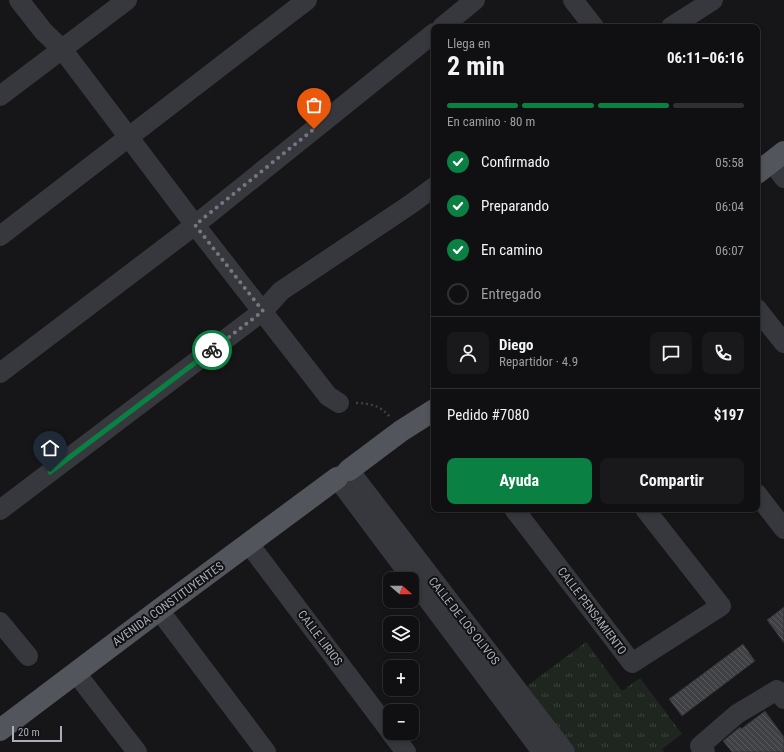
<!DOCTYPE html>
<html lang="es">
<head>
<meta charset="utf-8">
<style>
  :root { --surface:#101012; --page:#19191b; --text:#f1f3f6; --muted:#9c9d9f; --line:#303032; --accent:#0b8043 }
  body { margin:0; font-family:"Roboto Condensed",sans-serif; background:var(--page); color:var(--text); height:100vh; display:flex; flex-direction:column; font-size:15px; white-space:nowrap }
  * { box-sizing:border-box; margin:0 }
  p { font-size:13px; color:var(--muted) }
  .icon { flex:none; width:22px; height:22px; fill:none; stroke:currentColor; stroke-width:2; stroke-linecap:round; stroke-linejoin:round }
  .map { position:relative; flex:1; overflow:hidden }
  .details { position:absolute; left:431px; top:24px; width:329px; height:488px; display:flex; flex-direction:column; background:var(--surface); border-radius:8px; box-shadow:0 2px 6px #0003,0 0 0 1px var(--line) }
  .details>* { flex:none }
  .needle { width:26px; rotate:110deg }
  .tools { position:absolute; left:383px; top:572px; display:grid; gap:8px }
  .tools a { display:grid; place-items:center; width:36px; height:36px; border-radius:8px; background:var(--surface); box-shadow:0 2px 6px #0003,0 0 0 1px var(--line); font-size:20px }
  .scale { position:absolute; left:12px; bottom:10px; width:50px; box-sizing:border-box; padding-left:4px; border:2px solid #a8adb8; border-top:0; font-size:11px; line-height:14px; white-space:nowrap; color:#a8adb8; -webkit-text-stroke:3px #111113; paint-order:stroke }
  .pin { position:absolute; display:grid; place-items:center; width:34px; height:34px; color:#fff; margin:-41px -17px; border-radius:50% 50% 50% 0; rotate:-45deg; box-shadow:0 0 4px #0007 }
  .pin .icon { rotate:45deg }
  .courier { position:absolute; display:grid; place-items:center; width:40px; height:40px; margin:-20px; border:3px solid #0b8043; border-radius:50%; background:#fff; color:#222; box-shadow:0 1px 5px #0007 }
  .summary em { font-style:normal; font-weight:700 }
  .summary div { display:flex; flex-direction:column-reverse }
  .summary { display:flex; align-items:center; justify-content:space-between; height:68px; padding:0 16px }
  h1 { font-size:26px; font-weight:700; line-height:30px }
  .bar { display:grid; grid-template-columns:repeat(4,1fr); gap:6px 4px; align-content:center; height:48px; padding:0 16px }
  .bar i { height:5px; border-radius:3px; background:var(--line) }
  .bar .active { background:var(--accent) }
  .bar p { grid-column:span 4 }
  .line { display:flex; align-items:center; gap:10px; padding:0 16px; border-top:1px solid var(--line) }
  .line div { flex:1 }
  .round { display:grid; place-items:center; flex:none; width:42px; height:42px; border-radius:8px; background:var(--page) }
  ol { padding:0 16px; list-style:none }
  li { display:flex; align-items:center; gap:12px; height:44px }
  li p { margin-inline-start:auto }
  li .icon { padding:4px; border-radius:50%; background:var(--accent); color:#fff; stroke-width:4 }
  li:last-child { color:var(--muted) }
  li i { width:22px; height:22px; border:2px solid var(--line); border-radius:50% }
  .cta { display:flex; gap:8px; margin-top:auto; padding:8px 16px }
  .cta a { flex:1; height:46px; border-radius:8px; background:var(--accent); color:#fff; font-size:16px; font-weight:700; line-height:46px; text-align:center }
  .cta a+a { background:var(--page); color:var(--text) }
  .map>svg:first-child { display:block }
  .park { fill:url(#park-tufts) }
  .building { fill:url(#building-back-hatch); stroke:#303034 }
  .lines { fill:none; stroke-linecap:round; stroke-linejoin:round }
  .path { stroke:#3d3f44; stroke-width:2.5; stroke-dasharray:2 3; stroke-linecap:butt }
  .minor { stroke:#37383d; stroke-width:20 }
  .major { stroke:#53555c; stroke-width:22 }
  .done { stroke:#757880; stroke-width:4; stroke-dasharray:0 7.2 }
  .route { stroke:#0b8043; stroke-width:5 }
  .labels { text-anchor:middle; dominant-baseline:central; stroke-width:4; stroke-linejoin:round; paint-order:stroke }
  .street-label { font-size:12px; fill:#a8adb8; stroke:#111113 }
</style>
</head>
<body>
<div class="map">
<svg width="784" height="752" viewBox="0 0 784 752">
  <defs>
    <pattern id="park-tufts" width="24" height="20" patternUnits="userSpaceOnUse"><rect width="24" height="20" fill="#1e261f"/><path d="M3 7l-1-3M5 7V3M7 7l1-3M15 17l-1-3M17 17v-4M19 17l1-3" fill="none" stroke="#3c433d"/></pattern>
    <pattern id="building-back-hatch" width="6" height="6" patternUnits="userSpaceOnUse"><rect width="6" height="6" fill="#404145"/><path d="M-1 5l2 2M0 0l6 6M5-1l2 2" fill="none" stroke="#595a5e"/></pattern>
  </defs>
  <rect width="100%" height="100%" fill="#161618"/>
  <path class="park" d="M 586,642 L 622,691 L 640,678 L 682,734 L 662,749 L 664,752 L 576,752 L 527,686 Z"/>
  <g class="building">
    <path d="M 784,607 L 784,643 L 767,620 Z"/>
    <path d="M 743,644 L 755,661 L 682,716 L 669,699 Z"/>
    <path d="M 765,711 L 784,737 L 784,752 L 732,752 L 723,741 L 740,727 L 741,729 Z"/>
  </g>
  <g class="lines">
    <path class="path" d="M 356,403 C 370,403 381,406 390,417"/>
    <g class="minor">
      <path d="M 19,0 L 44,32 L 62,49 L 195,225 L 328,396 L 339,403"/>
      <path d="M 573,0 L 594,27"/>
      <path d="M 442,27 L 475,0"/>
      <path d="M 671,27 L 713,0"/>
      <path d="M 0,96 L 127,0"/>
      <path d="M 772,162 L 784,178"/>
      <path d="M 0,236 L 307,0"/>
      <path d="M 757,309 L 784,343"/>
      <path d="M 0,373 L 195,225 L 434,33"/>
      <path d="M 757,494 L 784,529"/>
      <path d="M 514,509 L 632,663 L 721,606 L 645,509"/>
      <path d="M 0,510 L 263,311 L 281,291 L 411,204 L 434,187"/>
      <path d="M 249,544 L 390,731"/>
      <path d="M 159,610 L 266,752"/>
      <path d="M 0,622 L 28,656"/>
      <path d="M 76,673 L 137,752"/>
      <path d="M 391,733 L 406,752"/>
      <path d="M 542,752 L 337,478 L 349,470 L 565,752"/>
      <path d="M 705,752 L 700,746 L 737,714 L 777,690 L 784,699"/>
    </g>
    <g class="major">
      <path d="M 757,173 L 784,152"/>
      <path d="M 349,470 L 401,431 L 434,410"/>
      <path d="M 0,730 L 159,610 L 337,478"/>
    </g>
  </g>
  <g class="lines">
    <path class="done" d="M 212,350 L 263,311 L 195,225 L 314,129"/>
    <path class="route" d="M 50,472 L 212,350"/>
  </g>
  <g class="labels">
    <g class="street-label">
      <text transform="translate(168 604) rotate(-36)">AVENIDA CONSTITUYENTES</text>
      <text transform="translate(592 611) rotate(53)">CALLE PENSAMIENTO</text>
      <text transform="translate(464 621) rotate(52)">CALLE DE LOS OLIVOS</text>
      <text transform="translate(320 638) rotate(53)">CALLE LIRIOS</text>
    </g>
  </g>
</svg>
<div class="tools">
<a><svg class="needle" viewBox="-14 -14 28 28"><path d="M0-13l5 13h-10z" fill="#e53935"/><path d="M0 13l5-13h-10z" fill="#9c9d9f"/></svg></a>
<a><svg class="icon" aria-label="layers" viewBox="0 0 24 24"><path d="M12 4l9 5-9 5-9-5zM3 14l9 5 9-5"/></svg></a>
<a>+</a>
<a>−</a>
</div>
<div class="scale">20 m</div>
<div class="pin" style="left:314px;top:129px;background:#ea580c"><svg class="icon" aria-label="bag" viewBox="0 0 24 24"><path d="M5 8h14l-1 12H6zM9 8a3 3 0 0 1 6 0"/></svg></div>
<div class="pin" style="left:50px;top:472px;background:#1f2937"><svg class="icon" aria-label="home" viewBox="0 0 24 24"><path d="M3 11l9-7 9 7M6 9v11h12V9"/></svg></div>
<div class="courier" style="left:212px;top:350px"><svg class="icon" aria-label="bike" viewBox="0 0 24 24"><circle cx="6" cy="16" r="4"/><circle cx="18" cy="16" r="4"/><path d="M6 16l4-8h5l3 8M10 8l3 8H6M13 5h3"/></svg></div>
<section class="details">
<div class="summary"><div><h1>2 min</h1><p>Llega en</p></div><em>06:11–06:16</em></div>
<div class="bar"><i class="active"></i><i class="active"></i><i class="active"></i><i></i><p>En camino · 80 m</p></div>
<ol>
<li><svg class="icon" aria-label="check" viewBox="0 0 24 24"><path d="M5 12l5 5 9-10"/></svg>Confirmado<p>05:58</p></li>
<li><svg class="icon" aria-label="check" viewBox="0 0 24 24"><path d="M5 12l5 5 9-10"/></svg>Preparando<p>06:04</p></li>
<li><svg class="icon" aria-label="check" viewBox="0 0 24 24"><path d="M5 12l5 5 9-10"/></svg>En camino<p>06:07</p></li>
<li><i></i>Entregado</li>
</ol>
<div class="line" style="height:72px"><a class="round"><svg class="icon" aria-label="person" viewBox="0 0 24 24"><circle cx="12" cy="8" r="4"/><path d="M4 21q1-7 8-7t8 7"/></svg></a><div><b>Diego</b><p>Repartidor · 4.9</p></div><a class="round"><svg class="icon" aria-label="chat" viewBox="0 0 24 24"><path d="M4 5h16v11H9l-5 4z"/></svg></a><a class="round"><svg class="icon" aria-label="phone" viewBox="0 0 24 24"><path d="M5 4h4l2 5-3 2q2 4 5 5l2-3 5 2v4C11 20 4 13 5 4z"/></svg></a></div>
<div class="line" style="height:52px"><div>Pedido #7080</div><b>$197</b></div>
<div class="cta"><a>Ayuda</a><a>Compartir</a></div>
</section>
</div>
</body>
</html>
